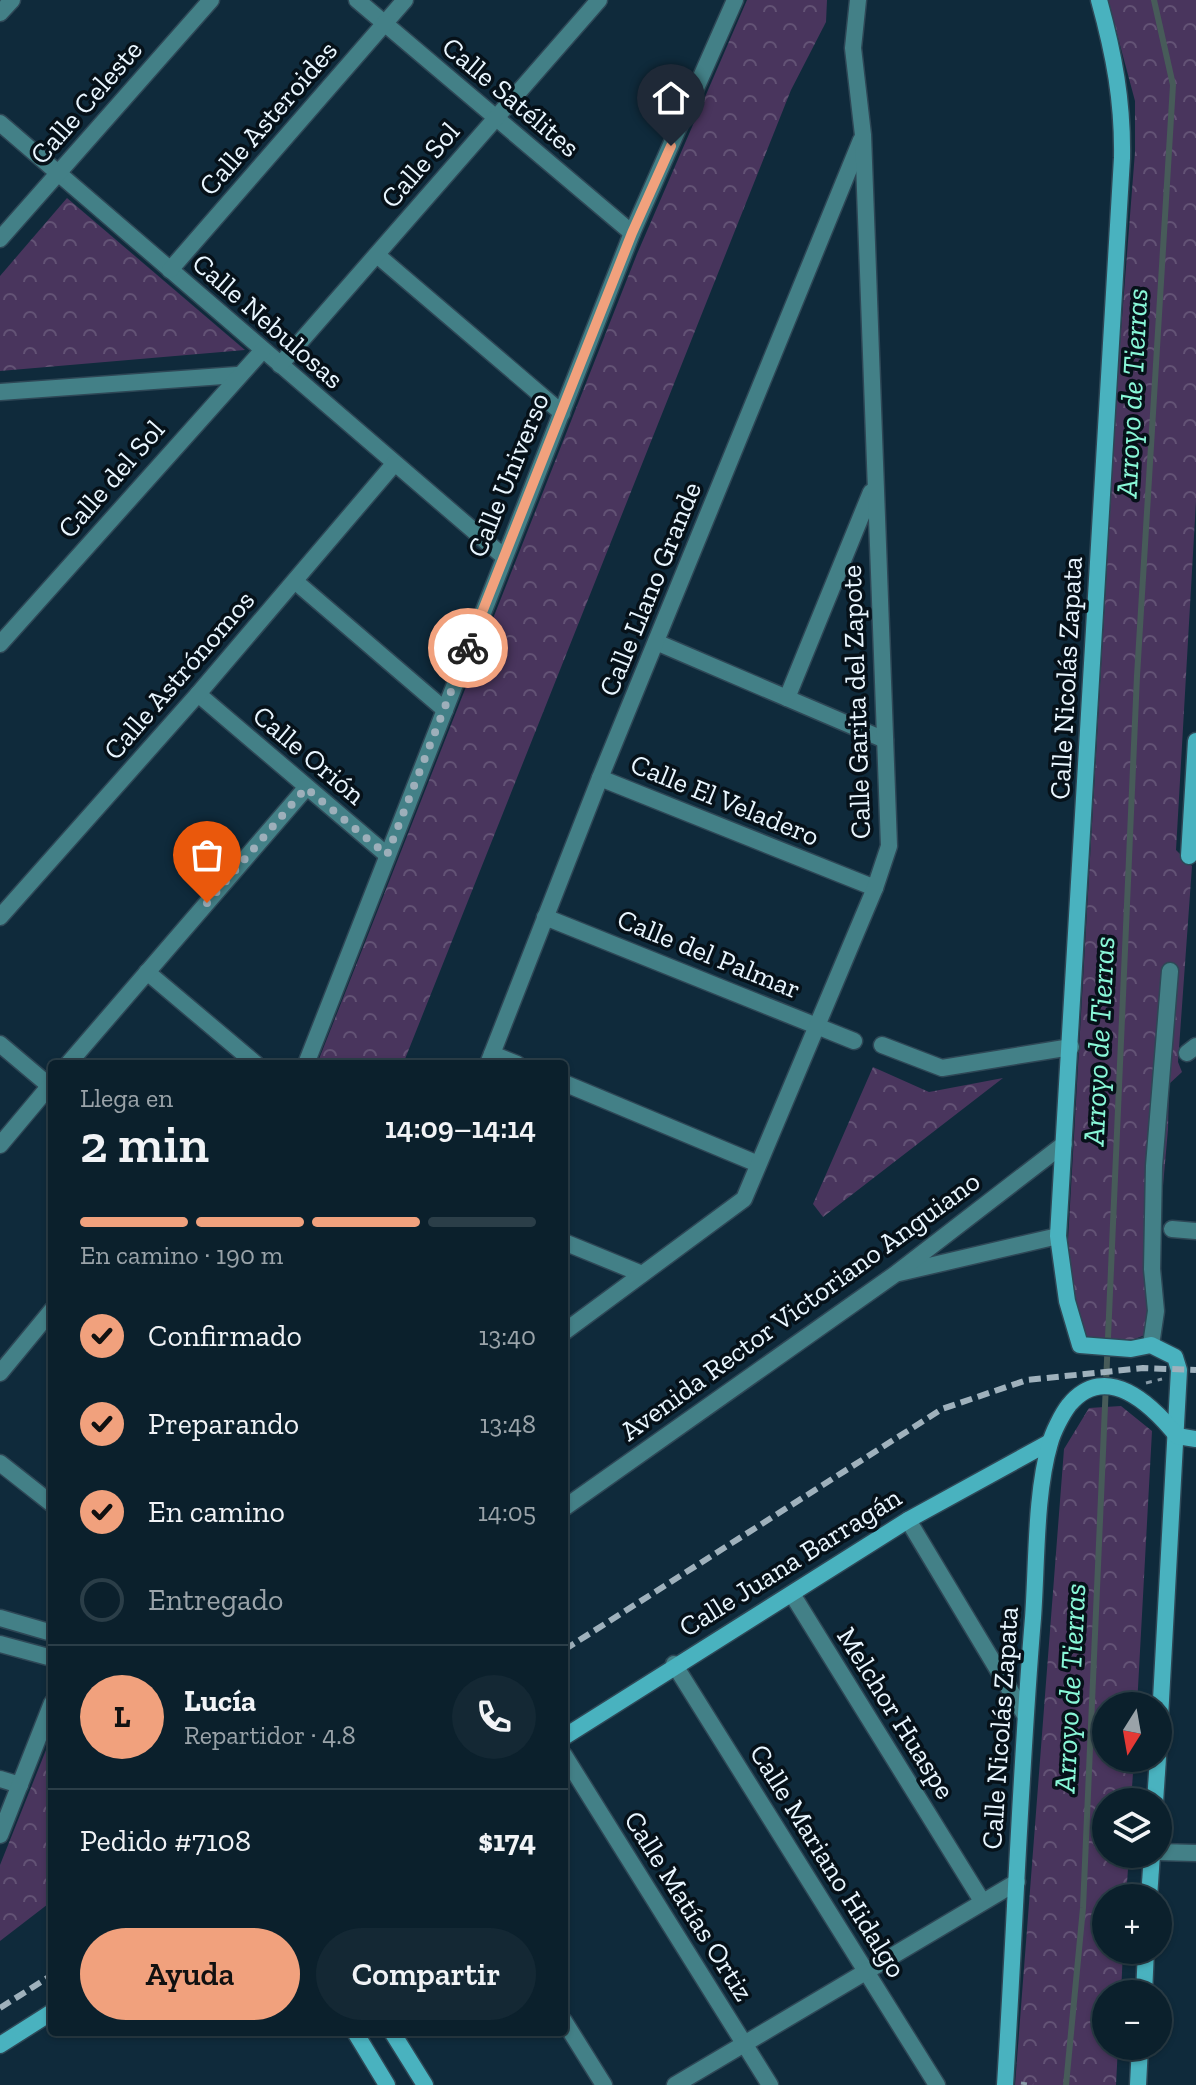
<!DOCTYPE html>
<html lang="es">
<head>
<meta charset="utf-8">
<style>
  :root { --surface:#0b202c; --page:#142834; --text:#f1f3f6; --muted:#9aa3a9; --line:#2b3e48; --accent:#f1a17d }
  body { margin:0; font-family:"Zilla Slab",serif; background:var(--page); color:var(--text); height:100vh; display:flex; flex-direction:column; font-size:30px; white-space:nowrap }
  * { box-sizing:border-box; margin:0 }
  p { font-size:26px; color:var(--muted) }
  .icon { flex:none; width:44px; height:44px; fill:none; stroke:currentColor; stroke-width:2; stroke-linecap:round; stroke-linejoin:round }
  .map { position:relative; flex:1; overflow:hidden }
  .sheet { position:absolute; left:48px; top:1060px; width:520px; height:976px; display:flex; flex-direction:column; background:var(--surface); border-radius:8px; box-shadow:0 2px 6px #0004,0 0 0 2px var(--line) }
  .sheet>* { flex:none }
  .needle { width:52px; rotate:191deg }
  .buttons { position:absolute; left:1092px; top:1692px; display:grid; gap:16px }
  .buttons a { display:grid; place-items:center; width:80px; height:80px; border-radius:50%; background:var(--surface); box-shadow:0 2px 6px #0004,0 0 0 2px var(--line); font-size:40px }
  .pin { position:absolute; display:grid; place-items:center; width:68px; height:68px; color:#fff; margin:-82px -34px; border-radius:50% 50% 50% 0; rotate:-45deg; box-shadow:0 0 8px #0007 }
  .pin .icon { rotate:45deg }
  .courier { position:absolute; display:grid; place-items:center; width:80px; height:80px; margin:-40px; border:6px solid #f1a17d; border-radius:50%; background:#fff; color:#222; box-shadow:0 2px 10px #0007 }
  .summary em { font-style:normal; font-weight:600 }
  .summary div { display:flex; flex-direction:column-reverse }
  .summary { display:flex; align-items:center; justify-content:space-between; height:136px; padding:0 32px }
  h1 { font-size:52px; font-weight:600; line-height:60px }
  .bar { display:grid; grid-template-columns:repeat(4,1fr); gap:12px 8px; align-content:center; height:96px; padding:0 32px }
  .bar i { height:10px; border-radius:6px; background:var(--line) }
  .bar .selected { background:var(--accent) }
  .bar p { grid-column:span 4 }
  .line { display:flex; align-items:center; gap:20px; padding:0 32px; border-top:2px solid var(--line) }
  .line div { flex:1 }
  .round { display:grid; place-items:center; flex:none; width:84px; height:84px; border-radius:42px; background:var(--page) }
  ol { padding:0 32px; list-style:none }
  li { display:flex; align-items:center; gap:24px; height:88px }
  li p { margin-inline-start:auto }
  li .icon { padding:8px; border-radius:50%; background:var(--accent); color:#111; stroke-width:4 }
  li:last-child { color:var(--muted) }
  li i { width:44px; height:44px; border:4px solid var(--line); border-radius:50% }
  .cta { display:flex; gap:16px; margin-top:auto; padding:16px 32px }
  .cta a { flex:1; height:92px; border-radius:48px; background:var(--accent); color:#111; font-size:32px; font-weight:600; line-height:92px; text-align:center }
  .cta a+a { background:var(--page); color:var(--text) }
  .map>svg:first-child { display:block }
  .park { fill:url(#park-crowns) }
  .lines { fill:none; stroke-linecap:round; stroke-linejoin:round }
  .stream { stroke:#475b59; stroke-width:6 }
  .street-casing { stroke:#2e4756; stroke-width:19 }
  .secondary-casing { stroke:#2e4756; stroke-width:19 }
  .path { stroke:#8699a6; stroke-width:3; stroke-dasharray:6 6; stroke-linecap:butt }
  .street { stroke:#438087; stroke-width:16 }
  .secondary { stroke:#49b2bf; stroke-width:16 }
  .rail { stroke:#9fb1bc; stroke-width:6; stroke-dasharray:12 6; stroke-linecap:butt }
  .done { stroke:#9dafba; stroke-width:8; stroke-dasharray:0 14.4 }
  .route { stroke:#f1a17d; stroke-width:10 }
  .labels { text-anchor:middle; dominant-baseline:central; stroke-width:7; stroke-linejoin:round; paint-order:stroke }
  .street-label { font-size:28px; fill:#e9f6ff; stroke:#061119 }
  .water-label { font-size:30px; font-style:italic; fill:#89f8d8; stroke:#061119 }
</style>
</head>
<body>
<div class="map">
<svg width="1196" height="2085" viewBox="0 0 1196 2085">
  <defs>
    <pattern id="park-crowns" width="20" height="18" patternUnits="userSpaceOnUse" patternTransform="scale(2)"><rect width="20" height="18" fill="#49355d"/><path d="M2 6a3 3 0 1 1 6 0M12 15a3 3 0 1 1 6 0" fill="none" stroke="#635375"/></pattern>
  </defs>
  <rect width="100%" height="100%" fill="#0f2a3b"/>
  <g class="park">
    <path d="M 747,0 L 827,0 L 826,22 L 791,90 L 403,1064 L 317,1064 L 637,254 Z"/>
    <path d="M 1108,0 L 1196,0 L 1196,501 L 1176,850 L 1192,866 L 1178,1062 L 1182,1072 L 1169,1084 L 1168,1129 L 1150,1333 L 1117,1346 L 1088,1338 L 1074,1313 L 1068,1240 L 1119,356 L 1135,152 L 1135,101 Z"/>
    <path d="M 67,198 L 245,350 L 0,371 L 0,276 Z"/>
    <path d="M 873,1067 L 929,1092 L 1003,1078 L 823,1217 L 813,1204 Z"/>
    <path d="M 1121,1406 L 1152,1431 L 1137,1706 L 1106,1706 L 1106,1758 L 1134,1758 L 1131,1802 L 1106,1802 L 1106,1854 L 1129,1854 L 1126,1898 L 1106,1898 L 1106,1950 L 1123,1950 L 1121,1994 L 1106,1994 L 1106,2046 L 1118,2046 L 1116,2085 L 1015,2085 L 1064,1449 L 1089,1408 Z"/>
    <path d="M 52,1735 L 52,1901 L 0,1941 L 0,1865 Z"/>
  </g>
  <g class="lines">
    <path class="stream" d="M 1066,2085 L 1083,1908 L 1137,676 L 1173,85 L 1154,0"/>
    <g class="street-casing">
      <g id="street">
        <path d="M 357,0 L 632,233"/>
        <path d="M 0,13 L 12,0"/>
        <path d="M 0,123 L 503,556"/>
        <path d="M 0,239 L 211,0"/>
        <path d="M 377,255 L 562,413"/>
        <path d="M 170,270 L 405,0"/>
        <path d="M 280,365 L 599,0"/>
        <path d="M 0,392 L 237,375"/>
        <path d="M 296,582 L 445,710"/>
        <path d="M 656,642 L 885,740"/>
        <path d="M 0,644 L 263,350"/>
        <path d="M 198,694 L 387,855"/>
        <path d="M 787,698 L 871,492"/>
        <path d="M 600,778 L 875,888"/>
        <path d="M 0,917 L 198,694 L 394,464"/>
        <path d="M 545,917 L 854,1041"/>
        <path d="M 147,972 L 256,1064"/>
        <path d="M 0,1044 L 52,1088"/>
        <path d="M 882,1045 L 942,1068 L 1071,1047"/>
        <path d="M 1187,1053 L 1196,1046"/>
        <path d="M 492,1054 L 517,1064"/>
        <path d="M 68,1064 L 306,788"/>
        <path d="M 306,1064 L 632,233 L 735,0"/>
        <path d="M 488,1064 L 600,778 L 861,140"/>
        <path d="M 564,1083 L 758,1164"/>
        <path d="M 0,1145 L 52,1083"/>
        <path d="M 1172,1229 L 1196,1231"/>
        <path d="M 564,1242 L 642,1274"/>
        <path d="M 899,1273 L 1058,1236"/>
        <path d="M 564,1332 L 744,1199 L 875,888 L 889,846 L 863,135 L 853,48 L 858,0"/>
        <path d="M 1151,1345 L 1156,1311 L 1152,1269 L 1154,1166 L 1170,971"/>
        <path d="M 0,1373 L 52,1310"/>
        <path d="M 0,1463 L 52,1504"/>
        <path d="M 564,1508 L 894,1275 L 1064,1144"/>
        <path d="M 908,1520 L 1025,1715"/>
        <path d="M 792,1594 L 982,1901"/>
        <path d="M 0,1618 L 52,1633"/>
        <path d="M 0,1644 L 52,1658"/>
        <path d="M 674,1664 L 937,2085"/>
        <path d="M 564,1755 L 770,2085"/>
        <path d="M 0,1779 L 20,1785"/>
        <path d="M 0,1835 L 52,1703"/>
        <path d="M 1158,1852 L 1196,1853"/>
        <path d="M 564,2021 L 604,2085"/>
        <path d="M 675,2085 L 1017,1882"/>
      </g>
    </g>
    <g class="secondary-casing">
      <g id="secondary">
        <path d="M 1099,0 C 1114,54 1123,102 1122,158 L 1058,1236 L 1067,1301 L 1080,1345 L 1131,1349 L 1151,1345 L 1175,1357 L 1179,1370 L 1158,1755"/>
        <path d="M 1189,856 L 1196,741"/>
        <path d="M 564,1737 L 908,1520 L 1050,1442"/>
        <path d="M 1155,1802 L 1158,1758"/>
        <path d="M 1149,1898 L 1152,1854"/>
        <path d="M 1144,1994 L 1146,1950"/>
        <path d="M 355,2032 L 387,2085"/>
        <path d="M 392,2032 L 425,2085"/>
        <path d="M 0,2045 L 52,2012"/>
        <path d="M 1005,2085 C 1015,1929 1020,1773 1033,1618 C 1037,1564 1035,1494 1050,1443 C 1053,1432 1062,1414 1069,1405 C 1106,1360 1152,1405 1177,1436 L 1196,1439"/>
        <path d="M 1138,2085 L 1140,2046"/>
      </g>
    </g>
    <g class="path">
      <path d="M 1146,1383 L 1162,1379"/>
      <path d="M 1021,2083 L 1033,2085"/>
    </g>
    <use href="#street" class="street"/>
    <use href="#secondary" class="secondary"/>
    <g class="rail">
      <path d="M 564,1650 L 942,1409 L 1027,1380 L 1143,1368 L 1196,1370"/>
      <path d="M 0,2008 L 52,1975"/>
    </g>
  </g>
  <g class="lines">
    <path class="done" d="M 207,903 L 306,788 L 387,855 L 468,648"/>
    <path class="route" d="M 468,648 L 632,233 L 671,146"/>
  </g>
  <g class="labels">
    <g class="street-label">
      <text transform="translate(511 97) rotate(40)">Calle Satélites</text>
      <text transform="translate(86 102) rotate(-49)">Calle Celeste</text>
      <text transform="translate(268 118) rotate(-49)">Calle Asteroides</text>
      <text transform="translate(420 165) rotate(-49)">Calle Sol</text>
      <text transform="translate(268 321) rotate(41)">Calle Nebulosas</text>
      <text transform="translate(508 475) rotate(-68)">Calle Universo</text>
      <text transform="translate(111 479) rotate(-49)">Calle del Sol</text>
      <text transform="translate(650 589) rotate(-68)">Calle Llano Grande</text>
      <text transform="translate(179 675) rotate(-49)">Calle Astrónomos</text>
      <text transform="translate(1066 678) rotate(-87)">Calle Nicolás Zapata</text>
      <text transform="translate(856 702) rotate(-92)">Calle Garita del Zapote</text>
      <text transform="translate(309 755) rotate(40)">Calle Orión</text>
      <text transform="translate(725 800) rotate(22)">Calle El Veladero</text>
      <text transform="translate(709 954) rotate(22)">Calle del Palmar</text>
      <text transform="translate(800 1306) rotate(-36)">Avenida Rector Victoriano Anguiano</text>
      <text transform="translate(790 1562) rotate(-32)">Calle Juana Barragán</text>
      <text transform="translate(896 1713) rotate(58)">Melchor Huaspe</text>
      <text transform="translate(1000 1728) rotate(-86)">Calle Nicolás Zapata</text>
      <text transform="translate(828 1861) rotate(58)">Calle Mariano Hidalgo</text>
      <text transform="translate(689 1906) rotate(58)">Calle Matías Ortiz</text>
    </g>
    <g class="water-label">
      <text transform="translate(1132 393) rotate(-87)">Arroyo de Tierras</text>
      <text transform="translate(1099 1041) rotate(-87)">Arroyo de Tierras</text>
      <text transform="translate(1070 1688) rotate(-87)">Arroyo de Tierras</text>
    </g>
  </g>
</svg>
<div class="buttons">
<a><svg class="needle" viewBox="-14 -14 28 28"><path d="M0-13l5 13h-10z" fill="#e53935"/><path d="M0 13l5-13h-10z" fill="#9aa3a9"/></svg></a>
<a><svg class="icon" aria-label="layers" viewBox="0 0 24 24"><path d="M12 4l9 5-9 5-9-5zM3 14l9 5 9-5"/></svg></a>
<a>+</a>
<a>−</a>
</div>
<div class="pin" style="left:207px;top:903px;background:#ea580c"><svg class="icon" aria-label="bag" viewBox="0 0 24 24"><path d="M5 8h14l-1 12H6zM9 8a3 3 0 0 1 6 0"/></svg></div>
<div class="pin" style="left:671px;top:146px;background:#1f2937"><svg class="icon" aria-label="home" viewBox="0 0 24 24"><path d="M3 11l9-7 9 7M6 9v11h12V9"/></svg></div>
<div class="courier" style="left:468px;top:648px"><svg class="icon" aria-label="bike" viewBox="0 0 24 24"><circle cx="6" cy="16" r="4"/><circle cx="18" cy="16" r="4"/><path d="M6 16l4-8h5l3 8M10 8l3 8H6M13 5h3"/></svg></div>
<section class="sheet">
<div class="summary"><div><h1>2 min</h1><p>Llega en</p></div><em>14:09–14:14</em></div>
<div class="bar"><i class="selected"></i><i class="selected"></i><i class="selected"></i><i></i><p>En camino · 190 m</p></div>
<ol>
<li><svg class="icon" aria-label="check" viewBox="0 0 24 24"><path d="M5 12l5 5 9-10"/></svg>Confirmado<p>13:40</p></li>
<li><svg class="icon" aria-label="check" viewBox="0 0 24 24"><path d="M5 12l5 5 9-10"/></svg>Preparando<p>13:48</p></li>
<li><svg class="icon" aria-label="check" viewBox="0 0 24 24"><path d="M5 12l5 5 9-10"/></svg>En camino<p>14:05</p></li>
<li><i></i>Entregado</li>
</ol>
<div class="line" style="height:144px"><b class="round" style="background:var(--accent);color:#111">L</b><div><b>Lucía</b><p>Repartidor · 4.8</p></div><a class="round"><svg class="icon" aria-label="phone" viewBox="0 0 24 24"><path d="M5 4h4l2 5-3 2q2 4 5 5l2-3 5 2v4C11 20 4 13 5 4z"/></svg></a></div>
<div class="line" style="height:104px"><div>Pedido #7108</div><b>$174</b></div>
<div class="cta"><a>Ayuda</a><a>Compartir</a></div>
</section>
</div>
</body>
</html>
